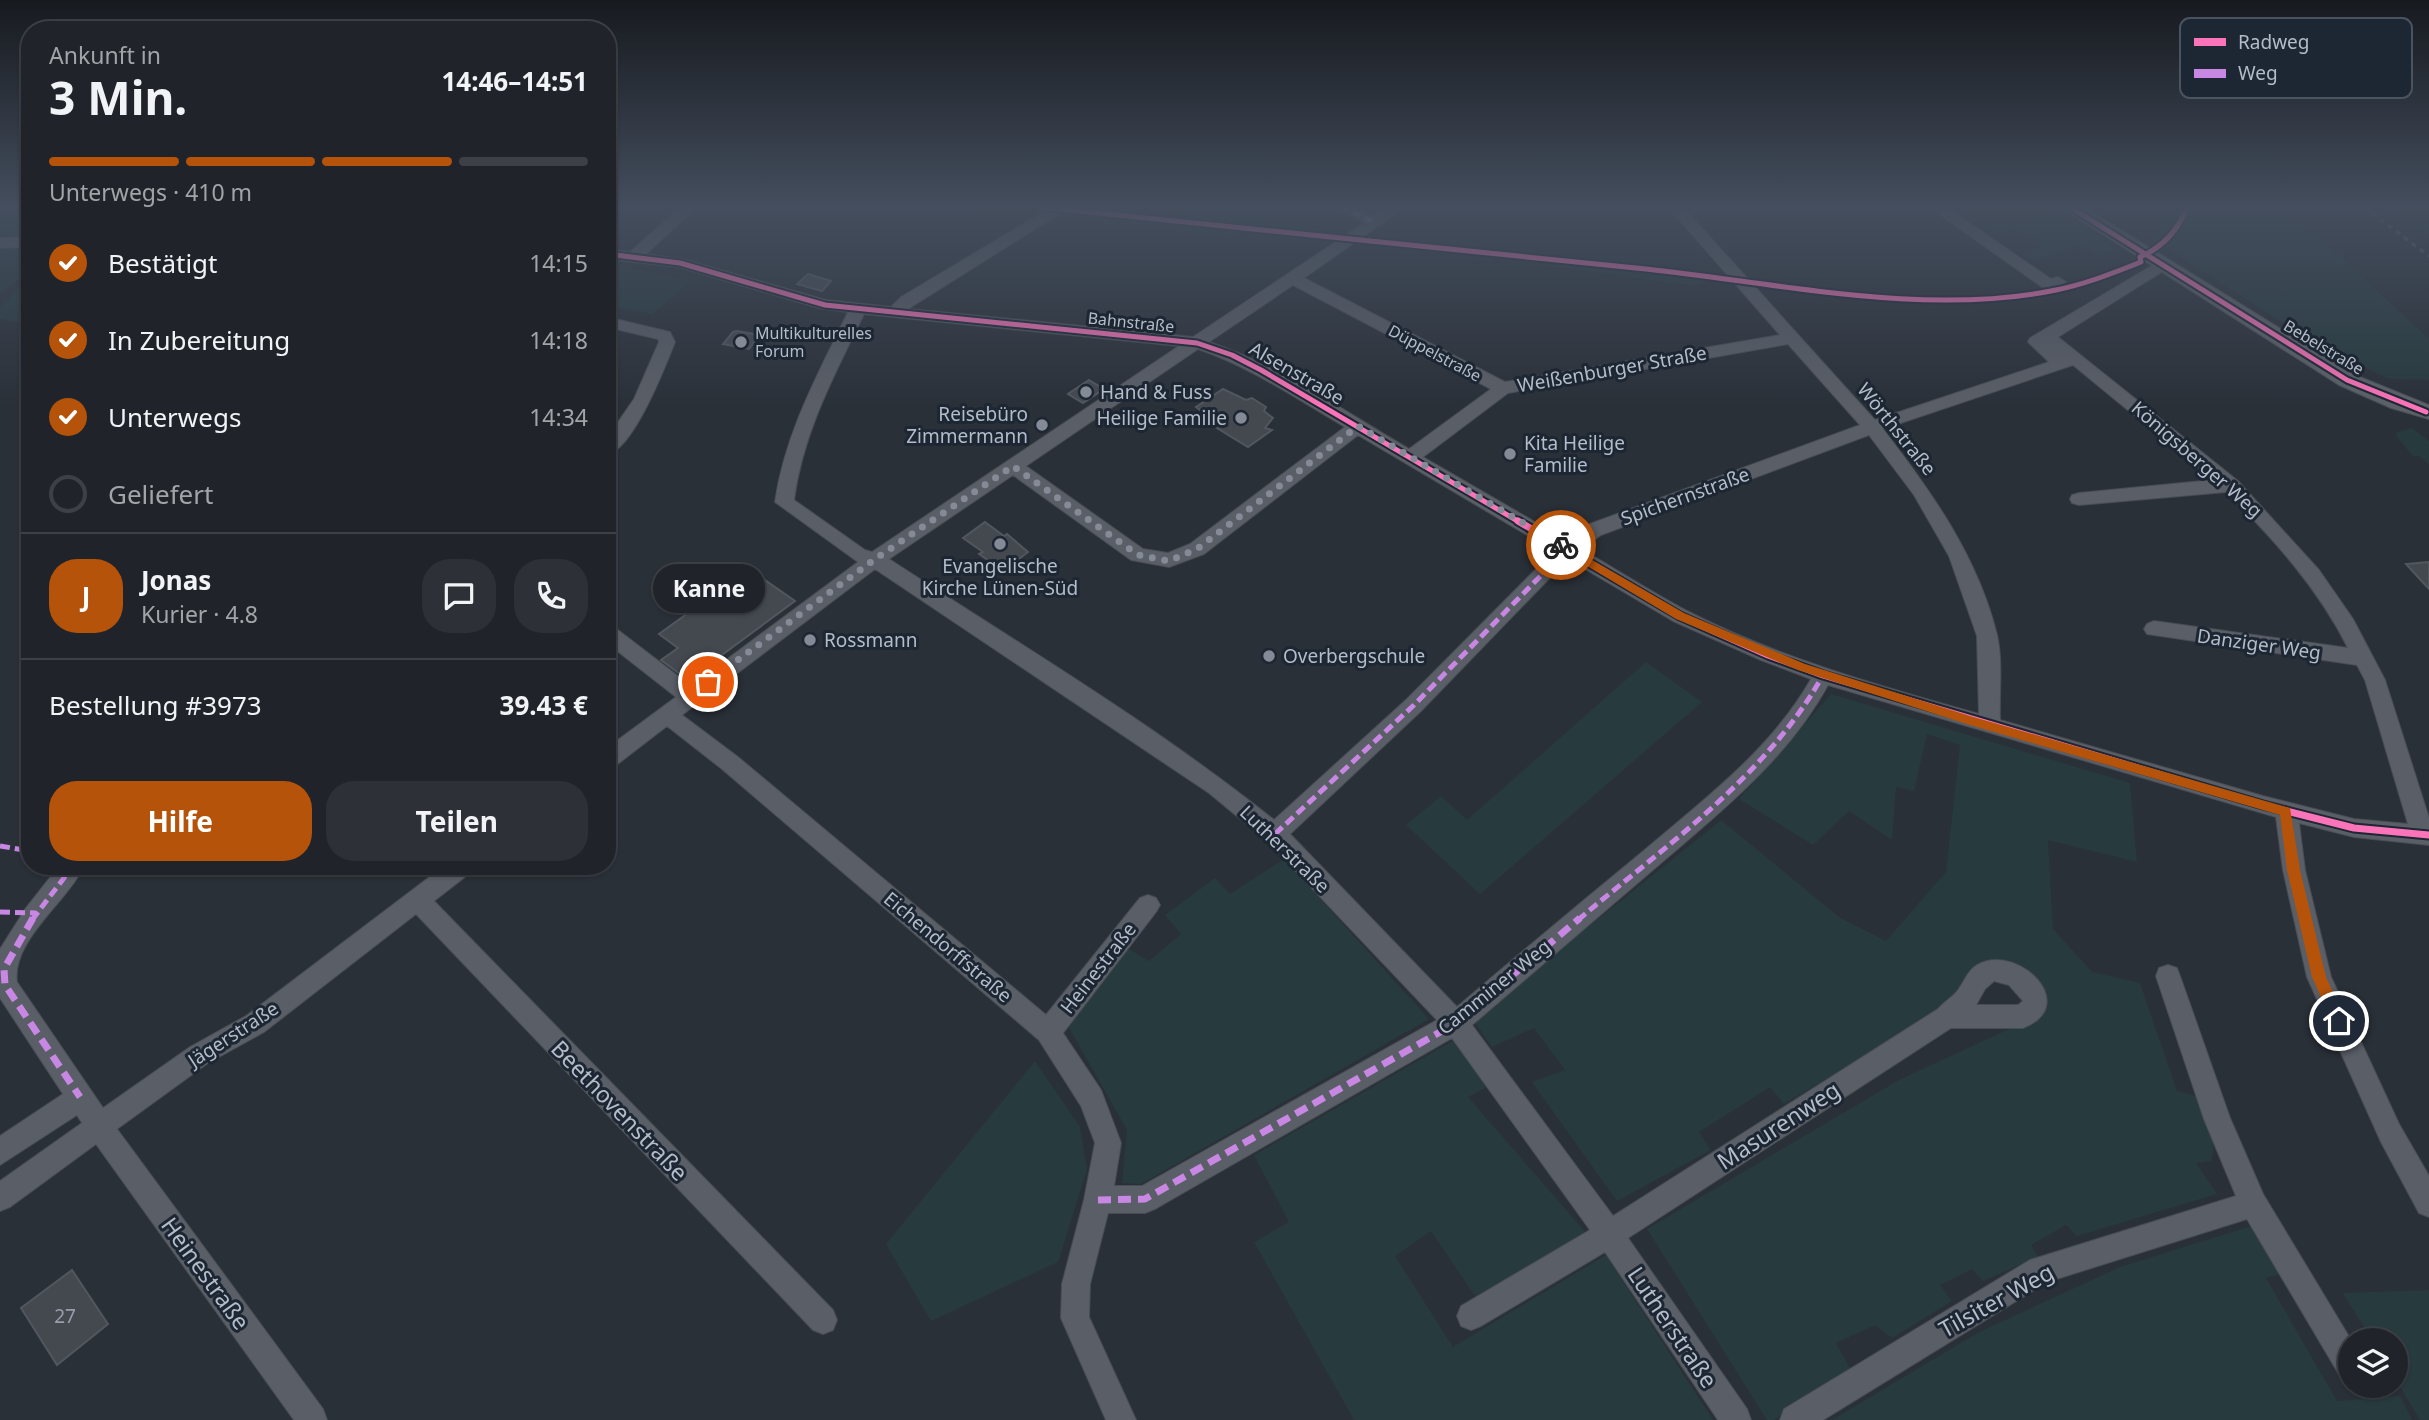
<!DOCTYPE html>
<html lang="de">
<head>
<meta charset="utf-8">
<style>
  :root { --surface:#20242a; --page:#2d3036; --text:#f1f3f6; --muted:#a2a4a8; --line:#3d4147; --accent:#b45309 }
  body { margin:0; font-family:"Noto Sans",sans-serif; background:var(--page); color:var(--text); height:100vh; display:flex; flex-direction:column; font-size:26px; white-space:nowrap }
  * { box-sizing:border-box; margin:0 }
  p { font-size:23px; color:var(--muted) }
  .icon { flex:none; width:38px; height:38px; fill:none; stroke:currentColor; stroke-width:2; stroke-linecap:round; stroke-linejoin:round }
  .map { position:relative; flex:1; overflow:hidden }
  .drawer { position:absolute; left:21px; top:21px; width:595px; height:854px; display:flex; flex-direction:column; background:var(--surface); border-radius:28px; box-shadow:0 2px 5px #0004,0 0 0 2px var(--line) }
  .drawer>* { flex:none }
  .buttons { position:absolute; left:2338px; top:1328px; display:grid; gap:14px }
  .buttons a { display:grid; place-items:center; width:70px; height:70px; border-radius:50%; background:var(--surface); box-shadow:0 2px 5px #0004,0 0 0 2px var(--line); font-size:35px }
  .pin { position:absolute; display:grid; place-items:center; width:60px; height:60px; color:#fff; margin:-30px; border:4px solid #fff; border-radius:50%; box-shadow:0 2px 7px #0007 }
  .courier { position:absolute; display:grid; place-items:center; width:70px; height:70px; margin:-35px; border:5px solid #b45309; border-radius:50%; background:#fff; color:#222; box-shadow:0 2px 9px #0007 }
  .bubble { position:absolute; height:49px; border-radius:24px; background:var(--surface); box-shadow:0 2px 5px #0004,0 0 0 2px var(--line); font-size:23px; font-weight:700; line-height:49px; text-align:center }
  .head em { font-style:normal; font-weight:700 }
  .head div { display:flex; flex-direction:column-reverse }
  .head { display:flex; align-items:center; justify-content:space-between; height:119px; padding:0 28px }
  h1 { font-size:46px; font-weight:700; line-height:52px }
  .bar { display:grid; grid-template-columns:repeat(4,1fr); gap:10px 7px; align-content:center; height:84px; padding:0 28px }
  .bar i { height:9px; border-radius:5px; background:var(--line) }
  .bar .on { background:var(--accent) }
  .bar p { grid-column:span 4 }
  .line { display:flex; align-items:center; gap:18px; padding:0 28px; border-top:2px solid var(--line) }
  .line div { flex:1 }
  .round { display:grid; place-items:center; flex:none; width:74px; height:74px; border-radius:28px; background:var(--page) }
  ol { padding:0 28px; list-style:none }
  li { display:flex; align-items:center; gap:21px; height:77px }
  li p { margin-inline-start:auto }
  li .icon { padding:7px; border-radius:50%; background:var(--accent); color:#fff; stroke-width:4 }
  li:last-child { color:var(--muted) }
  li i { width:38px; height:38px; border:4px solid var(--line); border-radius:50% }
  .primary-button { display:flex; gap:14px; margin-top:auto; padding:14px 28px }
  .primary-button a { flex:1; height:80px; border-radius:28px; background:var(--accent); color:#fff; font-size:28px; font-weight:700; line-height:80px; text-align:center }
  .primary-button a+a { background:var(--page); color:var(--text) }
  .map>svg:first-child { display:block }
  .green { fill:#273a3e }
  .building { fill:#444950; stroke:#52575f; stroke-width:2 }
  .lines { fill:none; stroke-linecap:round; stroke-linejoin:round }
  .minor-casing { stroke:#484c53; stroke-width:2 }
  .major-casing { stroke:#484c55; stroke-width:2 }
  .minor { fill:#5a5e66; fill-rule:evenodd }
  .major { fill:#5c6168; fill-rule:evenodd }
  .rail { stroke:#595d64; stroke-width:3.5; stroke-dasharray:5 5; stroke-linecap:butt }
  .quiet-far2 { stroke:#c787e3; stroke-width:4.5; stroke-dasharray:8 4.5; stroke-linecap:butt }
  .quiet-far1 { stroke:#c787e3; stroke-width:5; stroke-dasharray:10 5; stroke-linecap:butt }
  .quiet { stroke:#c787e3; stroke-width:7; stroke-dasharray:13 7; stroke-linecap:butt }
  .cycleway-far1-casing { stroke:#1d2633; stroke-width:9 }
  .cycleway-casing { stroke:#1d2633; stroke-width:11 }
  .cycleway-far1 { stroke:#fb73b8; stroke-width:5 }
  .cycleway { stroke:#fb73b8; stroke-width:7 }
  .route { fill:#b45309 }
  .done { stroke:#848b96; stroke-width:7; stroke-dasharray:0 12.6 }
  .poi-dot { fill:#848b96; stroke:#1d2633; stroke-width:2.5 }
  .labels { text-anchor:middle; dominant-baseline:central; stroke-width:6; stroke-linejoin:round; paint-order:stroke }
  .far-street-label { font-size:16px; fill:#b4bcc9; stroke:#1d2633 }
  .far-poi-label { font-size:16px; fill:#b4bcc9; stroke:#1d2633; text-anchor:start }
  .street-label { font-size:19px; fill:#b4bcc9; stroke:#1d2633 }
  .poi-label { font-size:19px; fill:#b4bcc9; stroke:#1d2633; text-anchor:start }
  .near-number-label { font-size:19px; fill:#989fab }
  .near-street-label { font-size:23px; fill:#b4bcc9; stroke:#1d2633 }
  .key { fill:#1d2633; stroke:#4a5360; stroke-width:2 }
  .key-label { font-size:19px; fill:#b4bcc9 }
</style>
</head>
<body>
<div class="map">
<svg width="2429" height="1420" viewBox="0 0 2429 1420">
  <rect width="100%" height="100%" fill="#2a3038"/>
  <g class="green">
    <path d="M 0,207 L 30,207 L 30,239 L 0,241 Z"/>
    <path d="M 916,207 L 1038,207 L 1021,222 Z"/>
    <path d="M 1084,207 L 1236,207 L 1231,211 L 1343,236 L 1241,226 L 1234,235 L 1071,215 Z"/>
    <path d="M 1958,207 L 2050,207 L 2116,250 L 2100,257 L 2080,245 L 2033,261 L 2022,254 L 2042,245 L 2015,228 L 1998,234 Z"/>
    <path d="M 2168,207 L 2287,207 L 2429,339 L 2429,380 L 2389,379 L 2310,340 L 2152,239 Z"/>
    <path d="M 2388,207 L 2429,207 L 2429,239 Z"/>
    <path d="M 30,246 L 30,264 L 14,283 L 0,293 L 0,247 Z"/>
    <path d="M 1567,256 L 1728,275 L 1694,286 L 1542,265 Z"/>
    <path d="M 607,264 L 691,281 L 652,314 L 607,306 Z"/>
    <path d="M 30,278 L 30,324 L 0,319 L 0,307 Z"/>
    <path d="M 2412,428 L 2429,441 L 2429,464 L 2419,456 L 2413,456 L 2396,436 L 2397,432 Z"/>
    <path d="M 1646,662 L 1702,702 L 1480,894 L 1406,825 L 1441,796 L 1467,820 Z"/>
    <path d="M 1831,694 L 2130,783 L 2137,862 L 2048,840 L 2053,929 L 2092,972 L 2140,983 L 2177,1091 L 2197,1096 L 2214,1146 L 2211,1161 L 2196,1163 L 2217,1194 L 2077,1236 L 2066,1225 L 2031,1245 L 2038,1257 L 1983,1281 L 1972,1269 L 1940,1285 L 1952,1301 L 1892,1338 L 1875,1325 L 1836,1343 L 1850,1368 L 1774,1420 L 1767,1420 L 1647,1229 L 1899,1080 L 2024,1022 L 2046,1008 L 2016,963 L 1977,964 L 1939,1012 L 1784,1104 L 1770,1087 L 1699,1132 L 1711,1150 L 1617,1201 L 1532,1082 L 1565,1070 L 1534,1028 L 1492,1047 L 1473,1020 L 1721,820 L 1839,917 L 1886,941 L 1946,872 L 1960,745 L 1927,734 L 1914,791 L 1896,787 L 1892,840 L 1849,811 L 1813,845 L 1739,799 Z"/>
    <path d="M 1284,859 L 1429,1019 L 1141,1184 L 1122,1183 L 1127,1130 L 1068,1026 L 1124,946 L 1149,961 L 1181,934 L 1165,915 L 1215,878 L 1230,894 Z"/>
    <path d="M 1456,1039 L 1492,1084 L 1468,1097 L 1588,1235 L 1475,1296 L 1431,1231 L 1395,1256 L 1453,1347 L 1606,1255 L 1713,1420 L 1354,1420 L 1254,1242 L 1289,1222 L 1254,1155 Z"/>
    <path d="M 1035,1061 L 1080,1127 L 1087,1170 L 1058,1262 L 931,1321 L 886,1244 Z"/>
    <path d="M 2258,1224 L 2286,1272 L 2266,1278 L 2337,1401 L 2400,1396 L 2412,1420 L 1832,1420 L 1979,1332 L 2120,1267 Z"/>
    <path d="M 2429,1290 L 2429,1420 L 2420,1420 L 2396,1380 L 2396,1340 L 2372,1340 L 2343,1293 Z"/>
  </g>
  <g class="building">
    <path d="M 808,274 L 831,281 L 822,291 L 797,284 Z"/>
    <path d="M 737,331 L 760,335 L 749,349 L 723,344 L 733,332 Z"/>
    <path d="M 1089,380 L 1104,389 L 1083,403 L 1068,394 Z"/>
    <path d="M 1223,389 L 1246,400 L 1252,398 L 1266,407 L 1264,411 L 1273,418 L 1265,428 L 1272,430 L 1248,447 L 1212,425 L 1215,421 L 1196,407 Z"/>
    <path d="M 985,522 L 1004,536 L 1007,534 L 1028,552 L 1019,559 L 1015,558 L 1015,564 L 1000,565 L 995,565 L 979,554 L 983,552 L 963,538 Z"/>
    <path d="M 2429,562 L 2429,589 L 2406,564 Z"/>
    <path d="M 749,569 L 795,601 L 688,680 L 661,660 L 678,648 L 659,634 Z"/>
    <path d="M 72,1270 L 108,1324 L 57,1365 L 21,1308 Z"/>
  </g>
  <g class="lines">
    <g class="minor-casing">
      <g id="minor">
        <path d="M 681,207 L 697,207 L 646,254 L 685,260 L 826,300 L 891,307 L 901,297 L 1052,207 L 1070,207 L 908,309 L 1193,337 L 1364,223 L 1335,207 L 1355,207 L 1374,216 L 1388,207 L 1405,207 L 1304,278 L 1505,382 L 1780,335 L 1668,207 L 1683,207 L 1875,420 L 2049,362 L 2028,342 L 2030,338 L 2158,262 L 2168,262 L 2171,265 L 2168,268 L 2058,337 L 2238,481 L 2319,570 L 2353,619 L 2385,680 L 2429,818 L 2429,845 L 2354,837 L 2299,823 L 2305,870 L 2331,977 L 2399,1124 L 2429,1176 L 2429,1217 L 2419,1213 L 2381,1142 L 2307,977 L 2283,870 L 2276,817 L 1828,685 C 1787,760 1718,814 1654,869 C 1593,921 1533,973 1472,1025 L 1613,1216 L 1938,1009 C 1944,1002 1953,997 1958,990 C 1965,981 1967,971 1977,965 C 2017,942 2082,1005 2023,1028 L 1951,1028 L 1628,1238 L 1747,1409 L 1751,1420 L 1718,1420 L 1605,1252 L 1481,1326 L 1471,1330 L 1461,1326 L 1457,1316 L 1461,1306 L 1590,1230 L 1452,1038 L 1155,1209 L 1145,1213 L 1108,1213 L 1090,1284 L 1089,1317 L 1136,1420 L 1106,1420 L 1061,1318 L 1062,1284 L 1084,1200 L 1095,1143 L 1081,1106 L 1039,1040 L 722,769 L 667,726 L 615,766 L 607,769 L 607,748 L 676,697 L 607,643 L 607,625 L 614,627 L 691,686 L 858,562 L 775,502 C 785,433 818,374 848,312 L 819,308 L 679,267 L 607,259 L 607,249 L 630,252 ZM 1293,285 L 1491,389 L 1409,449 C 1345,412 1281,366 1209,342 ZM 864,314 L 1179,346 L 872,552 L 865,550 L 794,500 C 803,432 835,374 864,314 ZM 1788,344 L 1860,425 L 1587,525 L 1566,540 L 1423,457 L 1508,393 ZM 1198,349 C 1251,367 1297,399 1345,427 L 1190,544 L 1168,553 L 1143,549 L 1026,466 ZM 2073,365 L 2213,480 L 2079,493 L 2072,495 L 2070,499 L 2072,503 L 2079,505 L 2226,492 C 2273,538 2318,588 2348,648 L 2154,621 L 2147,624 L 2144,629 L 2147,634 L 2357,665 L 2365,680 L 2408,824 L 2354,819 L 2263,796 L 2000,720 C 1999,693 2003,661 1997,635 C 1978,557 1931,491 1883,429 ZM 1358,435 L 1554,551 L 1407,699 L 1274,820 C 1154,724 1019,644 889,559 L 1013,475 L 1131,560 L 1169,567 L 1204,554 ZM 1869,435 L 1914,495 L 1949,556 L 1977,636 L 1979,714 C 1880,686 1779,658 1687,611 C 1651,592 1616,569 1581,549 L 1601,535 ZM 1568,559 L 1673,621 L 1761,660 L 1811,679 C 1771,750 1702,801 1641,853 C 1579,904 1518,955 1457,1007 L 1290,834 L 1421,711 ZM 875,569 L 1209,793 L 1267,841 L 1437,1020 L 1142,1186 L 1114,1186 L 1121,1143 L 1101,1090 L 1063,1033 L 1156,912 L 1160,905 L 1156,898 L 1148,895 L 1140,898 L 1046,1015 L 738,757 L 682,715 ZM 1994,981 L 2009,985 L 2023,1001 L 2018,1005 L 1976,1005 L 1985,989 Z"/>
        <path d="M 1929,207 L 1946,207 L 2051,279 L 2058,277 L 2066,282 L 2058,287 L 2042,287 Z"/>
        <path d="M 30,237 L 30,247 L 0,248 L 0,238 Z"/>
        <path d="M 607,317 L 670,332 L 675,342 C 665,367 634,448 607,455 L 607,438 L 634,399 L 659,342 L 658,339 L 607,327 Z"/>
        <path d="M 59,866 L 84,866 C 68,901 11,941 17,982 L 103,1108 L 190,1047 L 246,1016 L 444,866 L 473,866 L 470,873 L 434,901 L 833,1310 L 837,1320 L 833,1330 L 823,1334 L 813,1330 L 416,914 L 264,1032 L 208,1063 L 117,1129 L 323,1409 L 327,1420 L 294,1420 L 96,1144 L 10,1207 L 0,1211 L 0,1181 L 82,1123 L 77,1115 L 0,1165 L 0,1136 L 63,1094 L 0,998 L 0,949 L 26,908 Z"/>
        <path d="M 2168,965 L 2177,968 L 2180,976 L 2230,1118 L 2263,1194 L 2351,1340 L 2350,1380 L 2340,1376 L 2247,1219 L 2047,1282 L 1823,1420 L 1780,1420 L 1784,1409 L 2030,1260 L 2236,1196 L 2204,1119 L 2156,976 L 2159,968 Z"/>
      </g>
    </g>
    <g class="major-casing">
      <path id="major" d="M 2060,207 L 2084,207 L 2355,375 L 2429,405 L 2429,419 L 2391,408 L 2339,385 Z"/>
    </g>
    <use href="#minor" class="minor"/>
    <use href="#major" class="major"/>
    <path class="rail" d="M 2364,207 L 2429,256"/>
    <path class="quiet-far2" d="M 1342,207 L 1376,223"/>
    <g class="quiet-far1">
      <path d="M 1275,834 L 1414,705 L 1567,549"/>
      <path d="M 0,846 L 30,851"/>
      <path d="M 0,912 L 36,913"/>
      <path d="M 32,920 L 73,866"/>
      <path d="M 1578,920 C 1665,846 1767,776 1823,675"/>
    </g>
    <g class="quiet">
      <path d="M 33,918 L 4,969 L 5,985 L 80,1097"/>
      <path d="M 1098,1200 L 1145,1199 L 1456,1023 L 1580,918"/>
    </g>
    <g class="cycleway-far1-casing">
      <g id="cycleway-far1">
        <path d="M 1041,207 C 1243,229 1444,248 1646,269 C 1778,283 1925,317 2056,290 C 2086,284 2113,273 2141,262 L 2140,257 C 2163,247 2178,231 2187,207"/>
        <path d="M 2070,207 L 2347,380 L 2426,412"/>
        <path d="M 607,254 L 680,263 L 825,305 L 1197,343 L 1232,355 L 1261,370 L 1521,523"/>
      </g>
    </g>
    <g class="cycleway-casing">
      <path id="cycleway" d="M 1518,521 L 1680,616 L 1768,655 L 1823,675 L 2263,805 L 2354,828 L 2429,835"/>
    </g>
    <use href="#cycleway-far1" class="cycleway-far1"/>
    <use href="#cycleway" class="cycleway"/>
  </g>
  <linearGradient id="sky" x2="0" y2="1"><stop stop-color="#171a1f"/><stop offset="0.51" stop-color="#444e5e"/><stop offset="1" stop-color="#444e5e" stop-opacity="0"/></linearGradient>
  <rect width="2429" height="406" fill="url(#sky)"/>
  <path class="route" d="M 1561,542 L 1684,613 L 1805,664 L 1970,716 L 2290,808 L 2300,870 L 2326,977 L 2346,1021 L 2344,1026 L 2334,1026 L 2312,977 L 2287,870 L 2280,815 L 1970,725 L 1798,670 L 1676,619 L 1557,548 L 1556,545 Z"/>
  <g class="lines">
    <path class="done" d="M 708,682 L 875,559 L 1013,466 L 1138,555 L 1169,561 L 1197,549 L 1358,426 L 1561,545"/>
  </g>
  <g class="poi-dot">
    <circle cx="741" cy="342" r="7"/>
    <circle cx="1086" cy="392" r="7"/>
    <circle cx="1241" cy="418" r="7"/>
    <circle cx="1042" cy="425" r="7"/>
    <circle cx="1510" cy="454" r="7"/>
    <circle cx="1000" cy="544" r="7"/>
    <circle cx="810" cy="640" r="7"/>
    <circle cx="1269" cy="656" r="7"/>
  </g>
  <g class="labels">
    <g class="far-street-label">
      <text transform="translate(1131 322) rotate(6)">Bahnstraße</text>
      <text transform="translate(2324 347) rotate(31)">Bebelstraße</text>
      <text transform="translate(1435 353) rotate(28)">Düppelstraße</text>
    </g>
    <g class="far-poi-label">
      <text x="755" y="333">Multikulturelles<tspan x="755" dy="18">Forum</tspan></text>
    </g>
    <g class="street-label">
      <text transform="translate(1612 369) rotate(-10)">Weißenburger Straße</text>
      <text transform="translate(1297 373) rotate(30)">Alsenstraße</text>
      <text transform="translate(1897 429) rotate(51)">Wörthstraße</text>
      <text transform="translate(2197 459) rotate(41)">Königsberger Weg</text>
      <text transform="translate(1685 496) rotate(-20)">Spichernstraße</text>
      <text transform="translate(2259 644) rotate(8)">Danziger Weg</text>
      <text transform="translate(1285 849) rotate(44)">Lutherstraße</text>
      <text transform="translate(948 947) rotate(40)">Eichendorffstraße</text>
      <text transform="translate(1098 968) rotate(-52)">Heinestraße</text>
      <text transform="translate(1494 987) rotate(-39)">Camminer Weg</text>
      <text transform="translate(233 1034) rotate(-33)">Jägerstraße</text>
    </g>
    <g class="poi-label">
      <text x="1100" y="392">Hand &amp; Fuss</text>
      <text x="1028" y="414" text-anchor="end">Reisebüro<tspan x="1028" dy="22">Zimmermann</tspan></text>
      <text x="1227" y="418" text-anchor="end">Heilige Familie</text>
      <text x="1524" y="443">Kita Heilige<tspan x="1524" dy="22">Familie</tspan></text>
      <text x="1000" y="566" text-anchor="middle">Evangelische<tspan x="1000" dy="22">Kirche Lünen-Süd</tspan></text>
      <text x="824" y="640">Rossmann</text>
      <text x="1283" y="656">Overbergschule</text>
    </g>
    <g class="near-number-label">
      <text x="65" y="1316">27</text>
    </g>
    <g class="near-street-label">
      <text transform="translate(620 1110) rotate(46)">Beethovenstraße</text>
      <text transform="translate(1778 1125) rotate(-33)">Masurenweg</text>
      <text transform="translate(206 1273) rotate(54)">Heinestraße</text>
      <text transform="translate(1996 1300) rotate(-29)">Tilsiter Weg</text>
      <text transform="translate(1673 1327) rotate(56)">Lutherstraße</text>
    </g>
  </g>
  <rect x="2180" y="18" width="232" height="80" rx="10" class="key"/>
  <rect x="2194" y="38" width="32" height="8" fill="#fb73b8"/>
  <rect x="2194" y="69" width="32" height="9" fill="#c787e3"/>
  <g class="key-label">
    <text x="2238" y="49">Radweg</text>
    <text x="2238" y="80">Weg</text>
  </g>
</svg>
<div class="buttons">
<a><svg class="icon" aria-label="layers" viewBox="0 0 24 24"><path d="M12 4l9 5-9 5-9-5zM3 14l9 5 9-5"/></svg></a>
</div>
<div class="pin" style="left:708px;top:682px;background:#ea580c"><svg class="icon" aria-label="bag" viewBox="0 0 24 24"><path d="M5 8h14l-1 12H6zM9 8a3 3 0 0 1 6 0"/></svg></div>
<div class="pin" style="left:2339px;top:1021px;background:#1f2937"><svg class="icon" aria-label="home" viewBox="0 0 24 24"><path d="M3 11l9-7 9 7M6 9v11h12V9"/></svg></div>
<div class="courier" style="left:1561px;top:545px"><svg class="icon" aria-label="bike" viewBox="0 0 24 24"><circle cx="6" cy="16" r="4"/><circle cx="18" cy="16" r="4"/><path d="M6 16l4-8h5l3 8M10 8l3 8H6M13 5h3"/></svg></div>
<div class="bubble" style="left:653px;top:564px;width:112px">Kanne</div>
<section class="drawer">
<div class="head"><div><h1>3 Min.</h1><p>Ankunft in</p></div><em>14:46–14:51</em></div>
<div class="bar"><i class="on"></i><i class="on"></i><i class="on"></i><i></i><p>Unterwegs · 410 m</p></div>
<ol>
<li><svg class="icon" aria-label="check" viewBox="0 0 24 24"><path d="M5 12l5 5 9-10"/></svg>Bestätigt<p>14:15</p></li>
<li><svg class="icon" aria-label="check" viewBox="0 0 24 24"><path d="M5 12l5 5 9-10"/></svg>In Zubereitung<p>14:18</p></li>
<li><svg class="icon" aria-label="check" viewBox="0 0 24 24"><path d="M5 12l5 5 9-10"/></svg>Unterwegs<p>14:34</p></li>
<li><i></i>Geliefert</li>
</ol>
<div class="line" style="height:126px"><b class="round" style="background:var(--accent);color:#fff">J</b><div><b>Jonas</b><p>Kurier · 4.8</p></div><a class="round"><svg class="icon" aria-label="chat" viewBox="0 0 24 24"><path d="M4 5h16v11H9l-5 4z"/></svg></a><a class="round"><svg class="icon" aria-label="phone" viewBox="0 0 24 24"><path d="M5 4h4l2 5-3 2q2 4 5 5l2-3 5 2v4C11 20 4 13 5 4z"/></svg></a></div>
<div class="line" style="height:91px"><div>Bestellung #3973</div><b>39.43 €</b></div>
<div class="primary-button"><a>Hilfe</a><a>Teilen</a></div>
</section>
</div>
</body>
</html>
